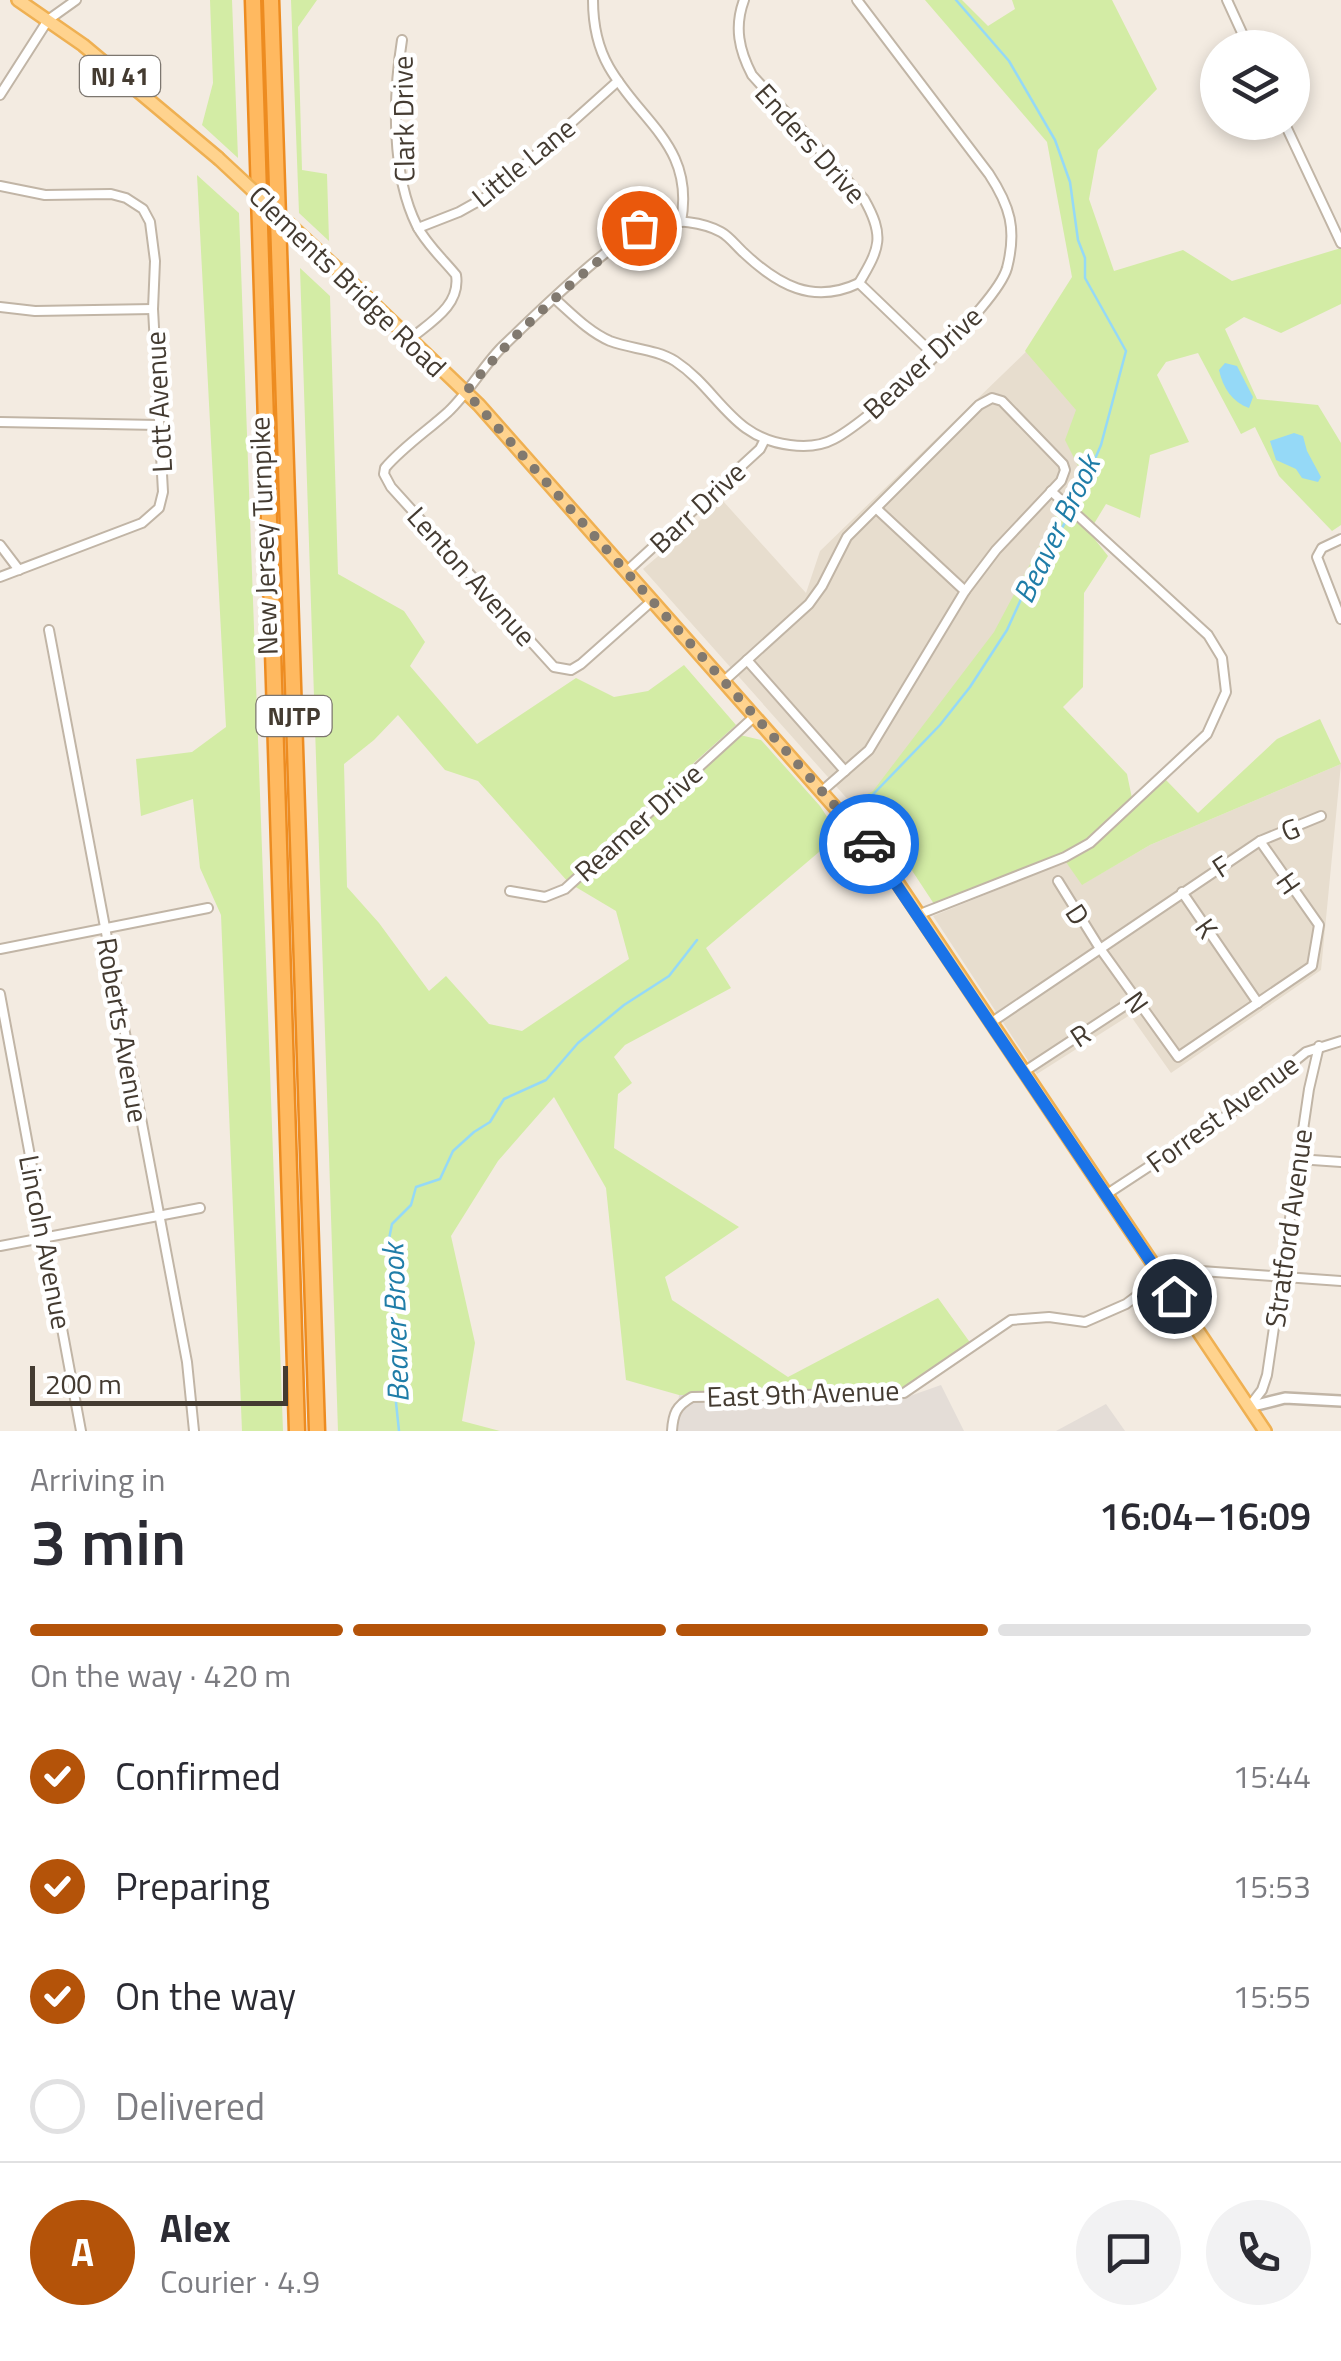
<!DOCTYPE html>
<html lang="en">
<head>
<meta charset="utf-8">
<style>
  :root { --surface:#fff; --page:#f2f2f3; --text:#2b2b33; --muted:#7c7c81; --line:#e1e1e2; --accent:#b45309 }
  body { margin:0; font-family:"Titillium Web",sans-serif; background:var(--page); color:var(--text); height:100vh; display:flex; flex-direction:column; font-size:38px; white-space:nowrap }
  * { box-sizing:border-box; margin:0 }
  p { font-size:32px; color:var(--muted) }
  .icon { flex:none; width:55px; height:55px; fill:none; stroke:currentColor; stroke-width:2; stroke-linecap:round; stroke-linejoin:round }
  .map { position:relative; height:1431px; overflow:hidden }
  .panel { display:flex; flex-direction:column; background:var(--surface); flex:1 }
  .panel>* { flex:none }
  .buttons { position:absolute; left:1200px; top:30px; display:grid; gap:20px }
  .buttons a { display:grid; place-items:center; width:110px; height:110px; border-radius:50%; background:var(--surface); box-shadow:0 5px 15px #0003; font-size:50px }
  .scale { position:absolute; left:30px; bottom:25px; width:258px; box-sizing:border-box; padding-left:10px; border:5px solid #443b31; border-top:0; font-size:28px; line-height:35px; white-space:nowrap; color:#443b31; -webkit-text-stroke:8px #fff; paint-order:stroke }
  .pin { position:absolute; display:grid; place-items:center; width:85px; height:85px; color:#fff; margin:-42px; border:5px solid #fff; border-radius:50%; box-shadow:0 2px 10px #0007 }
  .courier { position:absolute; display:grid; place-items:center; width:100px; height:100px; margin:-50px; border:8px solid #1a73e8; border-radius:50%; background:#fff; color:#222; box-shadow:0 2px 12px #0007 }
  .headline em { font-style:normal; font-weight:600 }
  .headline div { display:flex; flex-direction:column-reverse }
  .headline { display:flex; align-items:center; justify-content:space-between; height:170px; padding:0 30px }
  h1 { font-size:65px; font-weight:600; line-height:75px }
  .bar { display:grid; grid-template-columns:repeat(4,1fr); gap:15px 10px; align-content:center; height:120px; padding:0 30px }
  .bar i { height:12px; border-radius:8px; background:var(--line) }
  .bar .current { background:var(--accent) }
  .bar p { grid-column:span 4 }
  .line { display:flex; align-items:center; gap:25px; padding:0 30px; border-top:2px solid var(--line) }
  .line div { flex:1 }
  .round { display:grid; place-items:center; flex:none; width:105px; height:105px; border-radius:52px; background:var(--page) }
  ol { padding:0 30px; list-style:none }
  li { display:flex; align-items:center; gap:30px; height:110px }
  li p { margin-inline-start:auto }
  li .icon { padding:10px; border-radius:50%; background:var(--accent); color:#fff; stroke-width:4 }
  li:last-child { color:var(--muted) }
  li i { width:55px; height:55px; border:5px solid var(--line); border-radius:50% }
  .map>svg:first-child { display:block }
  .residential { fill:#e7ddce }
  .industrial { fill:#e4ddd7 }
  .green { fill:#d3eca5; fill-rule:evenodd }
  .water { fill:#95d9f7 }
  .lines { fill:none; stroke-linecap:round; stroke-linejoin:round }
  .stream { stroke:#95d9f7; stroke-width:2.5 }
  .minor-casing { stroke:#c1b5a6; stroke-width:12 }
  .tertiary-casing { stroke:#c1b5a6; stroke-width:14 }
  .primary-casing { stroke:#efb052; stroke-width:16 }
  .motorway-casing { stroke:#ed8c21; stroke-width:19 }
  .minor { stroke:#fff; stroke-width:8 }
  .tertiary { stroke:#fff; stroke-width:9 }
  .primary { stroke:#ffd38e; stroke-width:11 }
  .motorway { stroke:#ffb960; stroke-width:14 }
  .primary-bridge-casing { stroke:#efb052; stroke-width:16; stroke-linecap:butt }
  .primary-bridge { stroke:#ffd38e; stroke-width:11 }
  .done { stroke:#81796f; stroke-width:10; stroke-dasharray:0 18 }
  .route { stroke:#1a73e8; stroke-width:12 }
  .labels { text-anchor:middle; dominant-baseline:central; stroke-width:9; stroke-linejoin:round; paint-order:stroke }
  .shield { fill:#fff; stroke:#7c766f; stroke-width:2.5 }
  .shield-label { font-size:25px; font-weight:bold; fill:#443b31 }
  .street-label { font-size:28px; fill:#443b31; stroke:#fff }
  .water-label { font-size:30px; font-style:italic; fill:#1f7da8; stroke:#fff }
</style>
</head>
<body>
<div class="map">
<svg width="1341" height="1431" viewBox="0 0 1341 1431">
  <rect width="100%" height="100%" fill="#f3ebe1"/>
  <g class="residential">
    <path d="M 1034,344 L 1093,400 L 1090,469 L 971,679 L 859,812 L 643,569 L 723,501 L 806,593 L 820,551 Z"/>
    <path d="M 1341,764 L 1321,970 L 1171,1073 L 1130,1015 L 1037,1074 L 933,916 L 1066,862 L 1083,884 L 1150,845 Z"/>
  </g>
  <g class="industrial">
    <path d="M 941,1385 L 964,1431 L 675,1431 L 679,1395 L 889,1396 L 890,1403 Z"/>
    <path d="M 1106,1404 L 1125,1431 L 1056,1431 Z"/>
  </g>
  <g class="green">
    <path d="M 210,0 L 232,0 L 238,158 L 202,125 L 213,83 Z"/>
    <path d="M 291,0 L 317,0 L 298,27 L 302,170 L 327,174 L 329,241 L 299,213 Z"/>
    <path d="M 925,0 L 962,0 L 988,26 L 1015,9 L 1012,0 L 1112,0 L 1157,89 L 1098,150 L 1089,199 L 1114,271 L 1183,250 L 1232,281 L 1341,248 L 1341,304 L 1281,333 L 1244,317 L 1225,329 L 1257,399 L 1318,405 L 1341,443 L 1341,525 L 1332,531 L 1279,476 L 1255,427 L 1241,434 L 1198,353 L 1166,362 L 1157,375 L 1189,442 L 1150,455 L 1140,518 L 1106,504 L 1089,532 L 1108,556 L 1084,593 L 1083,687 L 1063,707 L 1127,774 L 1134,808 L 1166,780 L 1198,813 L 1277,739 L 1320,719 L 1341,764 L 1150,845 L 1082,885 L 1061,855 L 936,907 L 888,834 L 856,800 L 873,791 L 994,632 L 1080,470 L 1065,440 L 1076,410 L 1025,351 L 1072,277 L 1047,142 Z"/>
    <path d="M 197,175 L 239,213 L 283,1431 L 242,1431 L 221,915 L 200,868 L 193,799 L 141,816 L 136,759 L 192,752 L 226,727 Z"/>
    <path d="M 300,268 L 330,296 L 338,574 L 404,611 L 425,642 L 410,666 L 477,744 L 576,678 L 614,697 L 648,691 L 684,665 L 736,725 L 600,847 L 609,854 L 740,735 L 761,740 L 820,806 L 839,835 L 706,948 L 731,988 L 625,1045 L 614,1057 L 632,1083 L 618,1094 L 614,1148 L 739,1227 L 665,1277 L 672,1300 L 788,1377 L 938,1298 L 974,1348 L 890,1396 L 679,1395 L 626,1380 L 606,1188 L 554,1097 L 498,1161 L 451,1236 L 475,1343 L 462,1421 L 500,1431 L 338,1431 ZM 398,715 L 445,770 L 478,781 L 569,883 L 616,911 L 629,959 L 522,1031 L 489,1024 L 446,976 L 429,991 L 379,923 L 347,887 L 344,764 L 374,740 Z"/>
  </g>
  <g class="water">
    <path d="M 1225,363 L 1237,366 L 1253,397 L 1249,408 C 1232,402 1223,388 1219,370 Z"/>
    <path d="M 1294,433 L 1303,436 L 1307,451 L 1321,477 L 1318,482 L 1302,478 L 1296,469 L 1276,460 L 1270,441 Z"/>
  </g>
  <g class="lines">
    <g class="stream">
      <path d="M 956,0 L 1009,61 L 1055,140 L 1070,182 L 1078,240 L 1085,258 L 1085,278 L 1126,351 L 1101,445 L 1074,507"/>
      <path d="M 857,811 L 940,725 L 970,687 L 1007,630 L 1022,597 L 1070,514"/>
      <path d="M 399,1431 L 391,1355 L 394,1297 L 388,1244 L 392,1224 L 411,1205 L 416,1187 L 440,1179 L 453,1151 L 474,1132 L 490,1122 L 504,1099 L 546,1080 L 578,1043 L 624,1005 L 669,976 L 697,940"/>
    </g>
    <g class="minor-casing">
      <g id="minor">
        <path d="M 593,0 C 593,24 597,46 609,67 C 641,123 695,146 681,222"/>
        <path d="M 744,0 C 734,27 739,50 752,75 L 864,199 C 885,236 880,248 859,283"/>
        <path d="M 1227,0 L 1249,48"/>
        <path d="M 402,40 C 393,97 391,174 417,226 C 427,245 443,259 456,275 C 461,306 429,323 409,340"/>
        <path d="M 0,95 L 48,20 L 76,0"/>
        <path d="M 1284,122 L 1341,243"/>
        <path d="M 0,186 L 45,195 L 111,194 L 126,198 L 143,209 L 150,222 L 155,261 L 153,309 L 163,492 L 159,508 L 142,523 L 0,577"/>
        <path d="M 418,228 L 459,212 L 493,193 L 618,81"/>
        <path d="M 859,283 L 934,355"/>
        <path d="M 555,299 C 572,314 589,332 610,341 C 631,349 656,349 675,361 C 719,390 731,438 790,445 C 805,447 821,446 834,439 C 872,419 996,307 1007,268 C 1017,229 1010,206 989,174 L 857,0"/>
        <path d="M 0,307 L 35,311 L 153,309"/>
        <path d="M 0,422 L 158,425"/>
        <path d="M 1341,539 L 1322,548 L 1317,557 L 1341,619"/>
        <path d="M 0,545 L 19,570"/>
        <path d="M 627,571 L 760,449 L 764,441"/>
        <path d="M 653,600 L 581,664 L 571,670 L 554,667 L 391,487 L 384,474 L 385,468 C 403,447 427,431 448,412 C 468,393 482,368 501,348 C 529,321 621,230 654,223 C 675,219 703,222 721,232 C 730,237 736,246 744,253 C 778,285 813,305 859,283"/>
        <path d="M 49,630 L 187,1362 L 194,1431"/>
        <path d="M 747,660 L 845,771"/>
        <path d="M 724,681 L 809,604 L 822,586 L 847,537 L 979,405 L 992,398 L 1002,401 L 1063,464 L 1065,470 L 1061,481 L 996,550 L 965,591"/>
        <path d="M 822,791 L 869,750 L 965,591 L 878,510"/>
        <path d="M 1058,881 L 1099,947 L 1178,1057 L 1312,966 L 1319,925 L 1260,841"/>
        <path d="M 510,891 L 545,897 L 565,889 L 755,716"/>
        <path d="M 1182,892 L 1258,1003"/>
        <path d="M 920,914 L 1065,857 L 1090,843 L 1207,734 L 1226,692 L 1222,658 L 1208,635 L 1051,491"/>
        <path d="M 0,949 L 208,908"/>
        <path d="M 0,994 L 81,1431"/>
        <path d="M 992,1022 L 1260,841 L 1321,816"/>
        <path d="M 1025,1071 L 1135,999"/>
        <path d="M 1298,1159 L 1341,1162"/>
        <path d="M 1107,1194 L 1232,1112 L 1306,1052 L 1341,1041"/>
        <path d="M 0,1246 L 200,1208"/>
        <path d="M 1249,1407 L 1262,1390 L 1267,1375 L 1309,1089 L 1319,1046"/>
        <path d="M 672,1431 C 673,1414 676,1406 692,1397 L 904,1393 L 1011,1320 L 1049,1317 L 1085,1322 L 1126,1304 L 1173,1269 L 1341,1281"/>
      </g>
    </g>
    <g class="tertiary-casing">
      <path id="tertiary" d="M 1249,1407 L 1285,1398 L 1341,1401"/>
    </g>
    <g class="primary-casing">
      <g id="primary">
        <path d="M 18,0 L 83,45 L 218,158"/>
        <path d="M 334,266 L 479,405 L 885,864 L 1265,1431"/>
      </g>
    </g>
    <g class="motorway-casing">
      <g id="motorway">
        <path d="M 253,0 L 297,1431"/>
        <path d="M 271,0 L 317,1431"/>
      </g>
    </g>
    <use href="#minor" class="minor"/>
    <use href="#tertiary" class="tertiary"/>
    <use href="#primary" class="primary"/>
    <use href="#motorway" class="motorway"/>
    <g class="primary-bridge-casing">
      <path id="primary-bridge" d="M 218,158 L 334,266"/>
    </g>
    <use href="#primary-bridge" class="primary-bridge"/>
  </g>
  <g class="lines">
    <path class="done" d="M 639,228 C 576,278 515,330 466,392 L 869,844"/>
    <path class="route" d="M 869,844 L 1174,1296"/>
  </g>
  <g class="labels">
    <g class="shield">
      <rect x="80" y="56" width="80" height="40" rx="8"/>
      <rect x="256.5" y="696" width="75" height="40" rx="8"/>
    </g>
    <g class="shield-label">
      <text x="120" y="76">NJ 41</text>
      <text x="294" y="716">NJTP</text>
    </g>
    <g class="street-label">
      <text transform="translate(403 119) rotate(-91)">Clark Drive</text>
      <text transform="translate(811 143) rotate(48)">Enders Drive</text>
      <text transform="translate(523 162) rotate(-39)">Little Lane</text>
      <text transform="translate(348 281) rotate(44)">Clements Bridge Road</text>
      <text transform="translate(922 362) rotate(-43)">Beaver Drive</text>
      <text transform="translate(158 402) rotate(-93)">Lott Avenue</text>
      <text transform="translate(697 507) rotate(-43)">Barr Drive</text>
      <text transform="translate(263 536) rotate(-92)">New Jersey Turnpike</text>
      <text transform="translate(472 576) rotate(48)">Lenton Avenue</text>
      <text transform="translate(638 822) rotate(-42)">Reamer Drive</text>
      <text transform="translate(1290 829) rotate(-22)">G</text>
      <text transform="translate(1221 866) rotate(-33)">F</text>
      <text transform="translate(1289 883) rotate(55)">H</text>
      <text transform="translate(1078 914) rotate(57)">D</text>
      <text transform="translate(1207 928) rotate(55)">K</text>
      <text transform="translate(1137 1002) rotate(55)">N</text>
      <text transform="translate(123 1030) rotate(80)">Roberts Avenue</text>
      <text transform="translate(1080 1035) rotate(-33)">R</text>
      <text transform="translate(1222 1113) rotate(-36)">Forrest Avenue</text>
      <text transform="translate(1288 1228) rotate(-82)">Stratford Avenue</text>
      <text transform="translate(46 1242) rotate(79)">Lincoln Avenue</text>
      <text transform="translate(803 1393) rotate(-2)">East 9th Avenue</text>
    </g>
    <g class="water-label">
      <text transform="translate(1056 529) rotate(-64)">Beaver Brook</text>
      <text transform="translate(395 1323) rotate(-92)">Beaver Brook</text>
    </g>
  </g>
</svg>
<div class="buttons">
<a><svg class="icon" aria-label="layers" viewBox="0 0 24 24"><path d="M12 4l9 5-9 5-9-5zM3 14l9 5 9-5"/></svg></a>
</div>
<div class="scale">200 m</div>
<div class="pin" style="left:639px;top:228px;background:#ea580c"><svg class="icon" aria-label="bag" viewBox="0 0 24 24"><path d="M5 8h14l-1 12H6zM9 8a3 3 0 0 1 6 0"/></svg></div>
<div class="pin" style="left:1174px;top:1296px;background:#1f2937"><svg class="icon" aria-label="home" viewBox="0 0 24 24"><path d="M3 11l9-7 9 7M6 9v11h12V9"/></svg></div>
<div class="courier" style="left:869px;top:844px"><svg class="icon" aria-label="car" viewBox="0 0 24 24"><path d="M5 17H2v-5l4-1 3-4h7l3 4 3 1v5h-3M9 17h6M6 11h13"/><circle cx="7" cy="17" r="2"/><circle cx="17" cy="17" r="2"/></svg></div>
</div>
<section class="panel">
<div class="headline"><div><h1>3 min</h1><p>Arriving in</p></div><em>16:04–16:09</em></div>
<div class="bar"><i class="current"></i><i class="current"></i><i class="current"></i><i></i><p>On the way · 420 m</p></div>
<ol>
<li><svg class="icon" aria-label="check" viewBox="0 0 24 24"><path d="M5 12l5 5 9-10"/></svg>Confirmed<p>15:44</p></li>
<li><svg class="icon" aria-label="check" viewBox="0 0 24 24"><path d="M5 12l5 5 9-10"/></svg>Preparing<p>15:53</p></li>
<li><svg class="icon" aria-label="check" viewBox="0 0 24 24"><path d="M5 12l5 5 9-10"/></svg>On the way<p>15:55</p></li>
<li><i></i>Delivered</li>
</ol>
<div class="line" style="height:180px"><b class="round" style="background:var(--accent);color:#fff">A</b><div><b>Alex</b><p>Courier · 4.9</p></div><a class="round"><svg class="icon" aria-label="chat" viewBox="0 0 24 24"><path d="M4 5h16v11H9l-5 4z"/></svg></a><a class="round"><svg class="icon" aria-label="phone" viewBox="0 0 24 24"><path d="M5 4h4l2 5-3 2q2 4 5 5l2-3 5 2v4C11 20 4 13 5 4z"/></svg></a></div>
</section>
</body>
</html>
